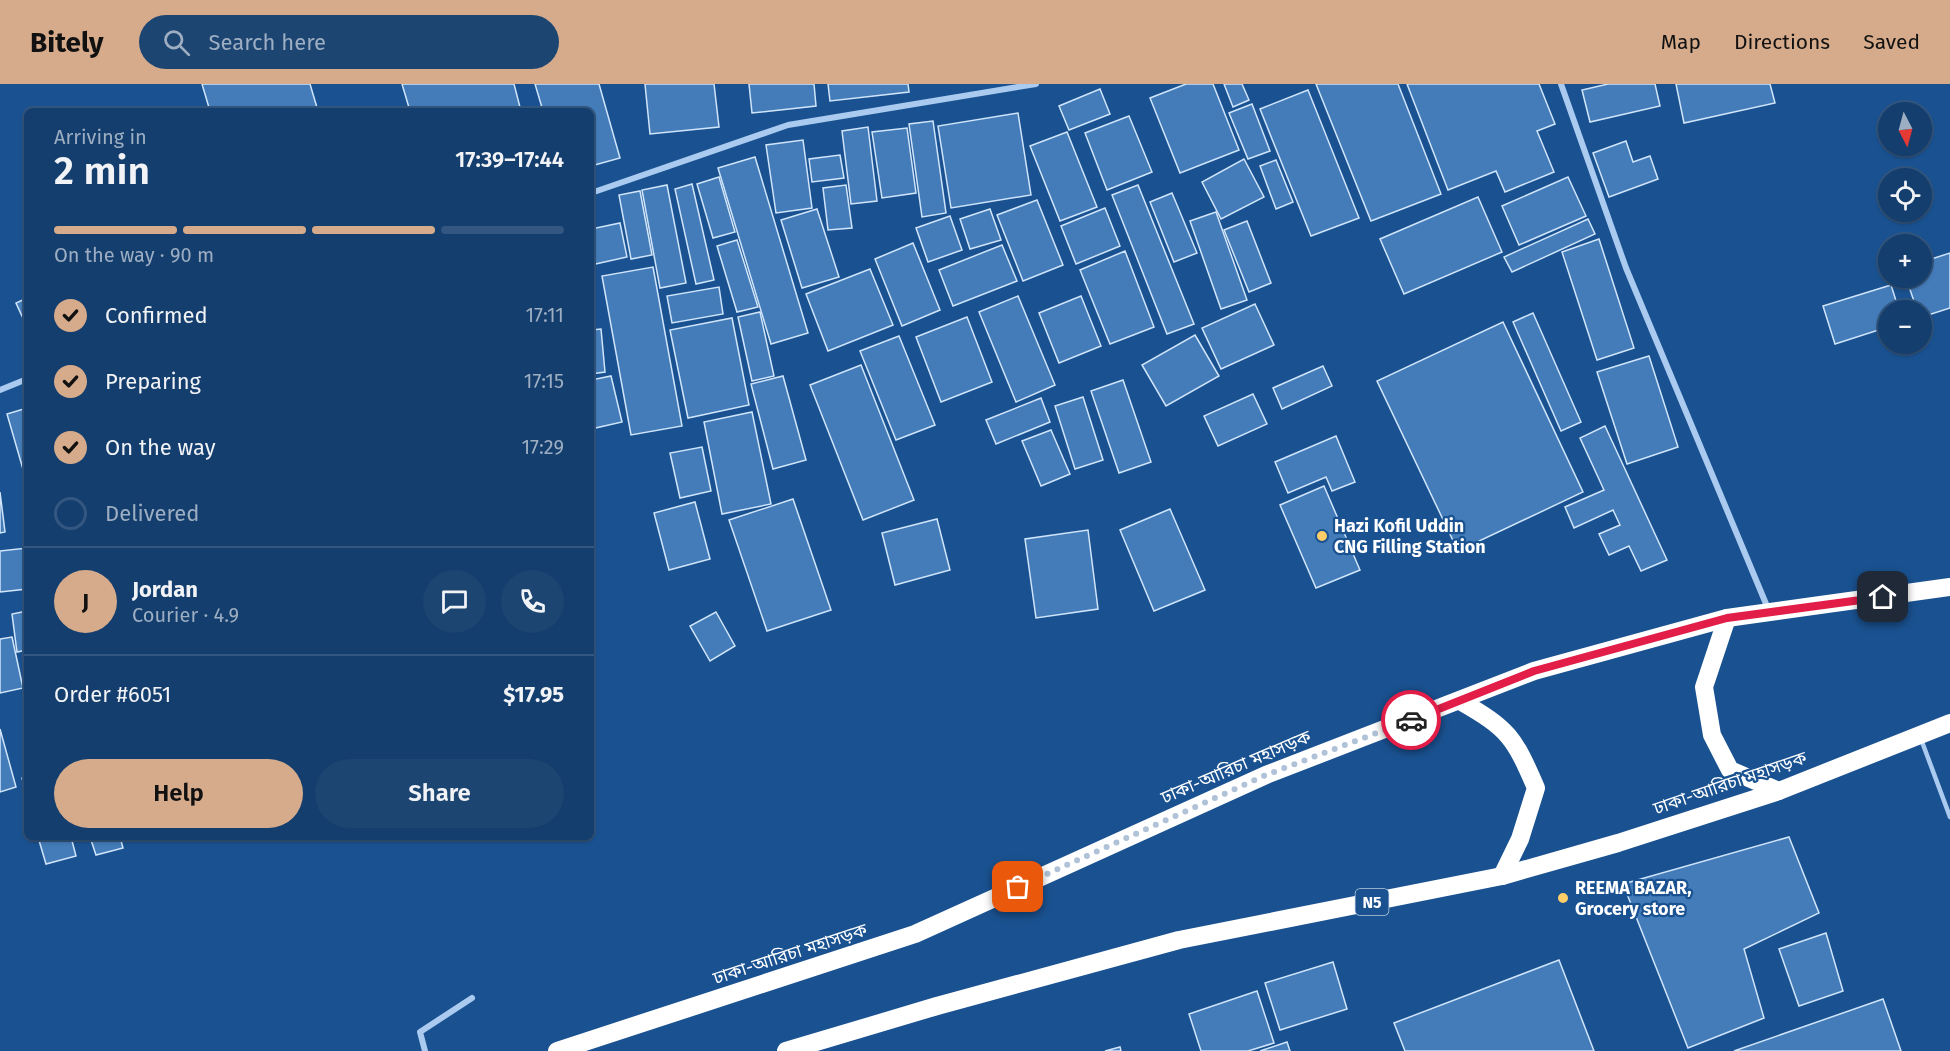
<!DOCTYPE html>
<html lang="en">
<head>
<meta charset="utf-8">
<style>
  :root { --surface:#143e6d; --page:#1d4572; --text:#f1f3f6; --muted:#9daec2; --line:#335780; --accent:#d6ab8b }
  body { margin:0; font-family:"Fira Sans","Noto Sans Bengali",sans-serif; background:var(--page); color:var(--text); height:100vh; display:flex; flex-direction:column; font-size:22px; white-space:nowrap }
  * { box-sizing:border-box; margin:0 }
  p { font-size:20px; color:var(--muted) }
  .icon { flex:none; width:33px; height:33px; fill:none; stroke:currentColor; stroke-width:2; stroke-linecap:round; stroke-linejoin:round }
  .map { position:relative; flex:1; overflow:hidden }
  .side { position:absolute; left:24px; top:24px; width:570px; height:732px; display:flex; flex-direction:column; background:var(--surface); border-radius:9px; box-shadow:0 2px 4px #0004,0 0 0 2px var(--line) }
  .side>* { flex:none }
  .needle { width:39px; rotate:174deg }
  .buttons { position:absolute; left:1878px; top:18px; display:grid; gap:12px }
  .buttons a { display:grid; place-items:center; width:54px; height:54px; border-radius:50%; background:var(--surface); box-shadow:0 2px 4px #0004,0 0 0 2px var(--line); font-size:30px }
  .pin { position:absolute; display:grid; place-items:center; width:51px; height:51px; color:#fff; margin:-26px; border-radius:12px; box-shadow:0 3px 9px #0006 }
  .courier { position:absolute; display:grid; place-items:center; width:60px; height:60px; margin:-30px; border:4px solid #e11d48; border-radius:50%; background:#fff; color:#222; box-shadow:0 2px 8px #0007 }
  .overview em { font-style:normal; font-weight:600 }
  .overview div { display:flex; flex-direction:column-reverse }
  .overview { display:flex; align-items:center; justify-content:space-between; height:102px; padding:0 30px }
  h1 { font-size:39px; font-weight:600; line-height:45px }
  .bar { display:grid; grid-template-columns:repeat(4,1fr); gap:9px 6px; align-content:center; height:72px; padding:0 30px }
  .bar i { height:8px; border-radius:4px; background:var(--line) }
  .bar .on { background:var(--accent) }
  .bar p { grid-column:span 4 }
  .line { display:flex; align-items:center; gap:15px; padding:0 30px; border-top:2px solid var(--line) }
  .line div { flex:1 }
  .round { display:grid; place-items:center; flex:none; width:63px; height:63px; border-radius:32px; background:var(--page) }
  ol { padding:0 30px; list-style:none }
  li { display:flex; align-items:center; gap:18px; height:66px }
  li p { margin-inline-start:auto }
  li .icon { padding:6px; border-radius:50%; background:var(--accent); color:#111; stroke-width:4 }
  li:last-child { color:var(--muted) }
  li i { width:33px; height:33px; border:3px solid var(--line); border-radius:50% }
  .action { display:flex; gap:12px; margin-top:auto; padding:12px 30px }
  .action a { flex:1; height:69px; border-radius:36px; background:var(--accent); color:#111; font-size:24px; font-weight:600; line-height:69px; text-align:center }
  .action a+a { background:var(--page); color:var(--text) }
  header { display:flex; align-items:center; gap:36px; box-sizing:border-box; height:84px; padding:0 30px; background:var(--accent); color:#111 }
  header strong { font-size:28px }
  nav { display:flex; gap:33px; margin-inline-start:auto; font-size:21px }
  .search { width:420px; height:54px; background:var(--page); display:flex; align-items:center; gap:15px; box-sizing:border-box; padding:0 21px; border-radius:33px; color:var(--muted); font-size:22px }
  .map>svg:first-child { display:block }
  .building { fill:#437cb9; stroke:#d0e5fb; stroke-width:1.5 }
  .lines { fill:none; stroke-linecap:round; stroke-linejoin:round }
  .lane { stroke:#aacbef; stroke-width:4.5 }
  .street { stroke:#aacbef; stroke-width:6 }
  .highway { stroke:#fff; stroke-width:18 }
  .done { stroke:#afc2d8; stroke-width:6; stroke-dasharray:0 10.8 }
  .route { stroke:#e11d48; stroke-width:8 }
  .poi-dot { fill:#ffce68; stroke:#1a5291; stroke-width:2 }
  .labels { text-anchor:middle; dominant-baseline:central; stroke-width:4.5; stroke-linejoin:round; paint-order:stroke }
  .shield { fill:#1a5291; stroke:#bacbde; stroke-width:1.5 }
  .shield-label { font-size:16px; font-weight:bold; fill:#fff }
  .poi-label { font-size:18px; font-weight:bold; fill:#fff; stroke:#1a5291; text-anchor:start }
  .street-label { font-size:18px; fill:#fff; stroke:#1a5291 }
</style>
</head>
<body>
<header>
<strong>Bitely</strong>
<div class="search"><svg class="icon" aria-label="search" viewBox="0 0 24 24"><circle cx="10" cy="10" r="6"/><path d="M15 15l6 6"/></svg>Search here</div>
<nav><a>Map</a><a>Directions</a><a>Saved</a></nav>
</header>
<div class="map">
<svg width="1950" height="967" viewBox="0 0 1950 967">
  <rect width="100%" height="100%" fill="#1a5291"/>
  <g class="building">
    <path d="M 202,0 L 310,0 L 318,27 L 210,27 Z"/>
    <path d="M 402,0 L 514,0 L 521,27 L 410,27 Z"/>
    <path d="M 535,0 L 599,0 L 620,74 L 591,82 L 591,27 L 543,27 Z"/>
    <path d="M 645,0 L 714,0 L 719,43 L 650,50 Z"/>
    <path d="M 749,0 L 814,0 L 816,22 L 752,29 Z"/>
    <path d="M 828,0 L 908,0 L 909,8 L 830,17 Z"/>
    <path d="M 1186,0 L 1213,0 L 1239,66 L 1180,89 L 1150,14 Z"/>
    <path d="M 1224,0 L 1242,0 L 1249,16 L 1233,23 Z"/>
    <path d="M 1316,0 L 1398,0 L 1441,110 L 1371,137 Z"/>
    <path d="M 1407,0 L 1539,0 L 1555,40 L 1537,47 L 1554,88 L 1505,108 L 1496,87 L 1448,106 Z"/>
    <path d="M 1608,0 L 1655,0 L 1660,22 L 1590,38 L 1582,6 Z"/>
    <path d="M 1676,0 L 1770,0 L 1775,19 L 1684,39 Z"/>
    <path d="M 1100,5 L 1110,30 L 1069,46 L 1059,22 Z"/>
    <path d="M 1308,6 L 1359,134 L 1311,152 L 1260,25 Z"/>
    <path d="M 1252,20 L 1270,67 L 1248,75 L 1229,29 Z"/>
    <path d="M 1018,29 L 1031,111 L 951,124 L 938,42 Z"/>
    <path d="M 1129,32 L 1152,88 L 1107,106 L 1085,49 Z"/>
    <path d="M 933,37 L 946,129 L 922,133 L 909,40 Z"/>
    <path d="M 868,43 L 877,117 L 851,120 L 842,47 Z"/>
    <path d="M 907,44 L 916,109 L 882,114 L 872,48 Z"/>
    <path d="M 1067,48 L 1097,123 L 1060,137 L 1030,62 Z"/>
    <path d="M 803,56 L 812,124 L 776,129 L 766,61 Z"/>
    <path d="M 1626,57 L 1633,78 L 1650,72 L 1658,95 L 1609,113 L 1593,69 Z"/>
    <path d="M 840,71 L 844,94 L 812,98 L 809,75 Z"/>
    <path d="M 755,73 L 808,249 L 771,260 L 718,84 Z"/>
    <path d="M 1244,75 L 1264,113 L 1221,135 L 1202,98 Z"/>
    <path d="M 1276,76 L 1293,118 L 1276,125 L 1260,82 Z"/>
    <path d="M 719,93 L 735,148 L 713,154 L 697,100 Z"/>
    <path d="M 1568,93 L 1586,132 L 1519,161 L 1502,122 Z"/>
    <path d="M 692,100 L 714,196 L 696,200 L 675,105 Z"/>
    <path d="M 667,101 L 686,199 L 660,204 L 642,106 Z"/>
    <path d="M 846,101 L 852,144 L 828,146 L 823,104 Z"/>
    <path d="M 1138,101 L 1194,240 L 1167,250 L 1112,111 Z"/>
    <path d="M 640,107 L 652,171 L 631,175 L 619,111 Z"/>
    <path d="M 1172,109 L 1197,169 L 1174,178 L 1150,118 Z"/>
    <path d="M 1478,113 L 1502,168 L 1404,210 L 1380,155 Z"/>
    <path d="M 1037,116 L 1063,181 L 1023,197 L 997,131 Z"/>
    <path d="M 1105,124 L 1120,162 L 1076,180 L 1061,142 Z"/>
    <path d="M 817,125 L 839,193 L 802,204 L 781,136 Z"/>
    <path d="M 990,125 L 1001,156 L 970,165 L 960,135 Z"/>
    <path d="M 1216,128 L 1247,216 L 1221,225 L 1190,137 Z"/>
    <path d="M 950,132 L 962,166 L 928,178 L 916,144 Z"/>
    <path d="M 1588,135 L 1595,150 L 1512,188 L 1504,173 Z"/>
    <path d="M 1247,137 L 1271,199 L 1249,208 L 1224,146 Z"/>
    <path d="M 620,139 L 627,173 L 591,181 L 591,145 Z"/>
    <path d="M 1599,155 L 1634,264 L 1597,276 L 1562,168 Z"/>
    <path d="M 737,156 L 758,223 L 737,228 L 717,162 Z"/>
    <path d="M 913,159 L 940,226 L 902,242 L 875,175 Z"/>
    <path d="M 1002,161 L 1017,197 L 953,222 L 939,186 Z"/>
    <path d="M 1125,167 L 1154,243 L 1110,260 L 1080,186 Z"/>
    <path d="M 1950,169 L 1950,224 L 1922,233 L 1922,226 L 1917,226 L 1906,194 L 1922,194 L 1922,178 Z"/>
    <path d="M 653,183 L 682,342 L 631,351 L 602,192 Z"/>
    <path d="M 870,185 L 893,241 L 828,267 L 806,210 Z"/>
    <path d="M 1891,201 L 1899,226 L 1888,226 L 1888,243 L 1835,260 L 1823,222 Z"/>
    <path d="M 719,203 L 723,230 L 672,239 L 667,212 Z"/>
    <path d="M 1018,212 L 1055,301 L 1016,318 L 979,228 Z"/>
    <path d="M 1081,212 L 1101,262 L 1059,279 L 1039,229 Z"/>
    <path d="M 27,214 L 27,243 L 16,219 Z"/>
    <path d="M 1255,220 L 1274,261 L 1221,285 L 1202,244 Z"/>
    <path d="M 760,228 L 774,292 L 752,297 L 738,233 Z"/>
    <path d="M 1533,229 L 1581,338 L 1561,347 L 1513,238 Z"/>
    <path d="M 967,233 L 992,298 L 941,318 L 916,253 Z"/>
    <path d="M 732,234 L 749,321 L 688,334 L 670,246 Z"/>
    <path d="M 1503,238 L 1583,408 L 1458,467 L 1377,297 Z"/>
    <path d="M 601,245 L 605,288 L 591,290 L 591,246 Z"/>
    <path d="M 1195,251 L 1219,292 L 1166,322 L 1142,281 Z"/>
    <path d="M 899,252 L 935,341 L 896,356 L 860,267 Z"/>
    <path d="M 1649,272 L 1678,363 L 1627,380 L 1597,288 Z"/>
    <path d="M 861,281 L 914,416 L 863,436 L 810,301 Z"/>
    <path d="M 1323,282 L 1332,302 L 1282,325 L 1273,304 Z"/>
    <path d="M 611,292 L 622,338 L 591,345 L 591,296 Z"/>
    <path d="M 783,292 L 806,376 L 773,385 L 751,300 Z"/>
    <path d="M 1123,296 L 1151,378 L 1119,389 L 1091,307 Z"/>
    <path d="M 1253,310 L 1267,340 L 1218,362 L 1204,332 Z"/>
    <path d="M 1083,313 L 1103,376 L 1075,385 L 1055,322 Z"/>
    <path d="M 1041,314 L 1050,338 L 996,360 L 986,336 Z"/>
    <path d="M 27,324 L 27,399 L 7,330 Z"/>
    <path d="M 752,328 L 771,420 L 722,430 L 704,338 Z"/>
    <path d="M 1605,342 L 1667,476 L 1641,487 L 1629,462 L 1609,471 L 1599,450 L 1620,441 L 1613,426 L 1574,444 L 1565,423 L 1604,406 L 1580,354 Z"/>
    <path d="M 1051,346 L 1070,390 L 1041,402 L 1022,357 Z"/>
    <path d="M 1336,352 L 1355,398 L 1332,407 L 1326,393 L 1288,409 L 1275,378 Z"/>
    <path d="M 702,363 L 711,407 L 680,414 L 670,369 Z"/>
    <path d="M 1324,402 L 1360,486 L 1316,504 L 1280,421 Z"/>
    <path d="M 0,408 L 5,448 L 0,449 Z"/>
    <path d="M 793,415 L 831,526 L 767,547 L 729,436 Z"/>
    <path d="M 695,418 L 710,475 L 669,486 L 654,429 Z"/>
    <path d="M 1170,425 L 1205,506 L 1154,527 L 1120,446 Z"/>
    <path d="M 937,435 L 950,486 L 895,501 L 882,449 Z"/>
    <path d="M 1088,446 L 1098,525 L 1036,534 L 1025,455 Z"/>
    <path d="M 27,464 L 27,505 L 0,508 L 0,467 Z"/>
    <path d="M 27,527 L 27,566 L 17,568 L 12,530 Z"/>
    <path d="M 716,528 L 735,562 L 710,577 L 690,542 Z"/>
    <path d="M 12,553 L 23,604 L 0,609 L 0,555 Z"/>
    <path d="M 0,645 L 16,703 L 0,708 Z"/>
    <path d="M 27,693 L 27,713 L 22,694 Z"/>
    <path d="M 38,753 L 71,753 L 76,772 L 46,780 Z"/>
    <path d="M 90,753 L 120,753 L 123,764 L 96,771 Z"/>
    <path d="M 1789,753 L 1819,829 L 1744,865 L 1764,934 L 1688,964 L 1623,800 Z"/>
    <path d="M 1826,849 L 1843,907 L 1799,922 L 1779,865 Z"/>
    <path d="M 1559,876 L 1594,967 L 1405,967 L 1394,939 Z"/>
    <path d="M 1333,878 L 1347,925 L 1280,946 L 1265,899 Z"/>
    <path d="M 1257,907 L 1274,959 L 1248,967 L 1201,967 L 1189,930 Z"/>
    <path d="M 1883,915 L 1901,967 L 1734,967 Z"/>
    <path d="M 1287,958 L 1290,967 L 1260,967 Z"/>
    <path d="M 1120,963 L 1121,967 L 1105,967 Z"/>
  </g>
  <g class="lines">
    <path class="lane" d="M 1921,655 L 1950,733"/>
    <g class="street">
      <path d="M 1561,0 L 1626,184 L 1769,527"/>
      <path d="M 591,109 L 788,41 L 1036,0"/>
      <path d="M 0,306 L 27,295"/>
      <path d="M 425,967 L 420,948 L 472,914"/>
    </g>
    <g class="highway">
      <path d="M 1727,534 L 1704,603 L 1712,651 L 1730,686 L 1779,707"/>
      <path d="M 1460,617 C 1509,645 1514,653 1536,704 L 1520,755 L 1502,792"/>
      <path d="M 557,967 L 915,850 L 1266,691 L 1534,587 L 1727,534 L 1950,503"/>
      <path d="M 786,967 L 937,922 L 1179,856 L 1502,792 L 1618,759 L 1779,707 L 1950,639"/>
    </g>
  </g>
  <g class="lines">
    <path class="done" d="M 1018,803 L 1266,691 L 1411,636"/>
    <path class="route" d="M 1411,636 L 1534,587 L 1727,534 L 1883,513"/>
  </g>
  <g class="poi-dot">
    <circle cx="1322" cy="452" r="6"/>
    <circle cx="1563" cy="814" r="6"/>
  </g>
  <g class="labels">
    <rect class="shield" x="1355.5" y="805" width="33" height="26" rx="4.5"/>
    <g class="shield-label">
      <text x="1372" y="818">N5</text>
    </g>
    <g class="poi-label">
      <text x="1334" y="442">Hazi Kofil Uddin<tspan x="1334" dy="21">CNG Filling Station</tspan></text>
      <text x="1575" y="804">REEMA BAZAR,<tspan x="1575" dy="21">Grocery store</tspan></text>
    </g>
    <g class="street-label">
      <text transform="translate(1236 683) rotate(-23)">ঢাকা-আরিচা মহাসড়ক</text>
      <text transform="translate(1730 699) rotate(-19)">ঢাকা-আরিচা মহাসড়ক</text>
      <text transform="translate(790 870) rotate(-18)">ঢাকা-আরিচা মহাসড়ক</text>
    </g>
  </g>
</svg>
<div class="buttons">
<a><svg class="needle" viewBox="-14 -14 28 28"><path d="M0-13l5 13h-10z" fill="#e53935"/><path d="M0 13l5-13h-10z" fill="#9daec2"/></svg></a>
<a><svg class="icon" aria-label="locate" viewBox="0 0 24 24"><circle cx="12" cy="12" r="6"/><path d="M12 2v4M12 18v4M2 12h4M18 12h4"/></svg></a>
<a>+</a>
<a>−</a>
</div>
<div class="pin" style="left:1018px;top:803px;background:#ea580c"><svg class="icon" aria-label="bag" viewBox="0 0 24 24"><path d="M5 8h14l-1 12H6zM9 8a3 3 0 0 1 6 0"/></svg></div>
<div class="pin" style="left:1883px;top:513px;background:#1f2937"><svg class="icon" aria-label="home" viewBox="0 0 24 24"><path d="M3 11l9-7 9 7M6 9v11h12V9"/></svg></div>
<div class="courier" style="left:1411px;top:636px"><svg class="icon" aria-label="car" viewBox="0 0 24 24"><path d="M5 17H2v-5l4-1 3-4h7l3 4 3 1v5h-3M9 17h6M6 11h13"/><circle cx="7" cy="17" r="2"/><circle cx="17" cy="17" r="2"/></svg></div>
<section class="side">
<div class="overview"><div><h1>2 min</h1><p>Arriving in</p></div><em>17:39–17:44</em></div>
<div class="bar"><i class="on"></i><i class="on"></i><i class="on"></i><i></i><p>On the way · 90 m</p></div>
<ol>
<li><svg class="icon" aria-label="check" viewBox="0 0 24 24"><path d="M5 12l5 5 9-10"/></svg>Confirmed<p>17:11</p></li>
<li><svg class="icon" aria-label="check" viewBox="0 0 24 24"><path d="M5 12l5 5 9-10"/></svg>Preparing<p>17:15</p></li>
<li><svg class="icon" aria-label="check" viewBox="0 0 24 24"><path d="M5 12l5 5 9-10"/></svg>On the way<p>17:29</p></li>
<li><i></i>Delivered</li>
</ol>
<div class="line" style="height:108px"><b class="round" style="background:var(--accent);color:#111">J</b><div><b>Jordan</b><p>Courier · 4.9</p></div><a class="round"><svg class="icon" aria-label="chat" viewBox="0 0 24 24"><path d="M4 5h16v11H9l-5 4z"/></svg></a><a class="round"><svg class="icon" aria-label="phone" viewBox="0 0 24 24"><path d="M5 4h4l2 5-3 2q2 4 5 5l2-3 5 2v4C11 20 4 13 5 4z"/></svg></a></div>
<div class="line" style="height:78px"><div>Order #6051</div><b>$17.95</b></div>
<div class="action"><a>Help</a><a>Share</a></div>
</section>
</div>
</body>
</html>
